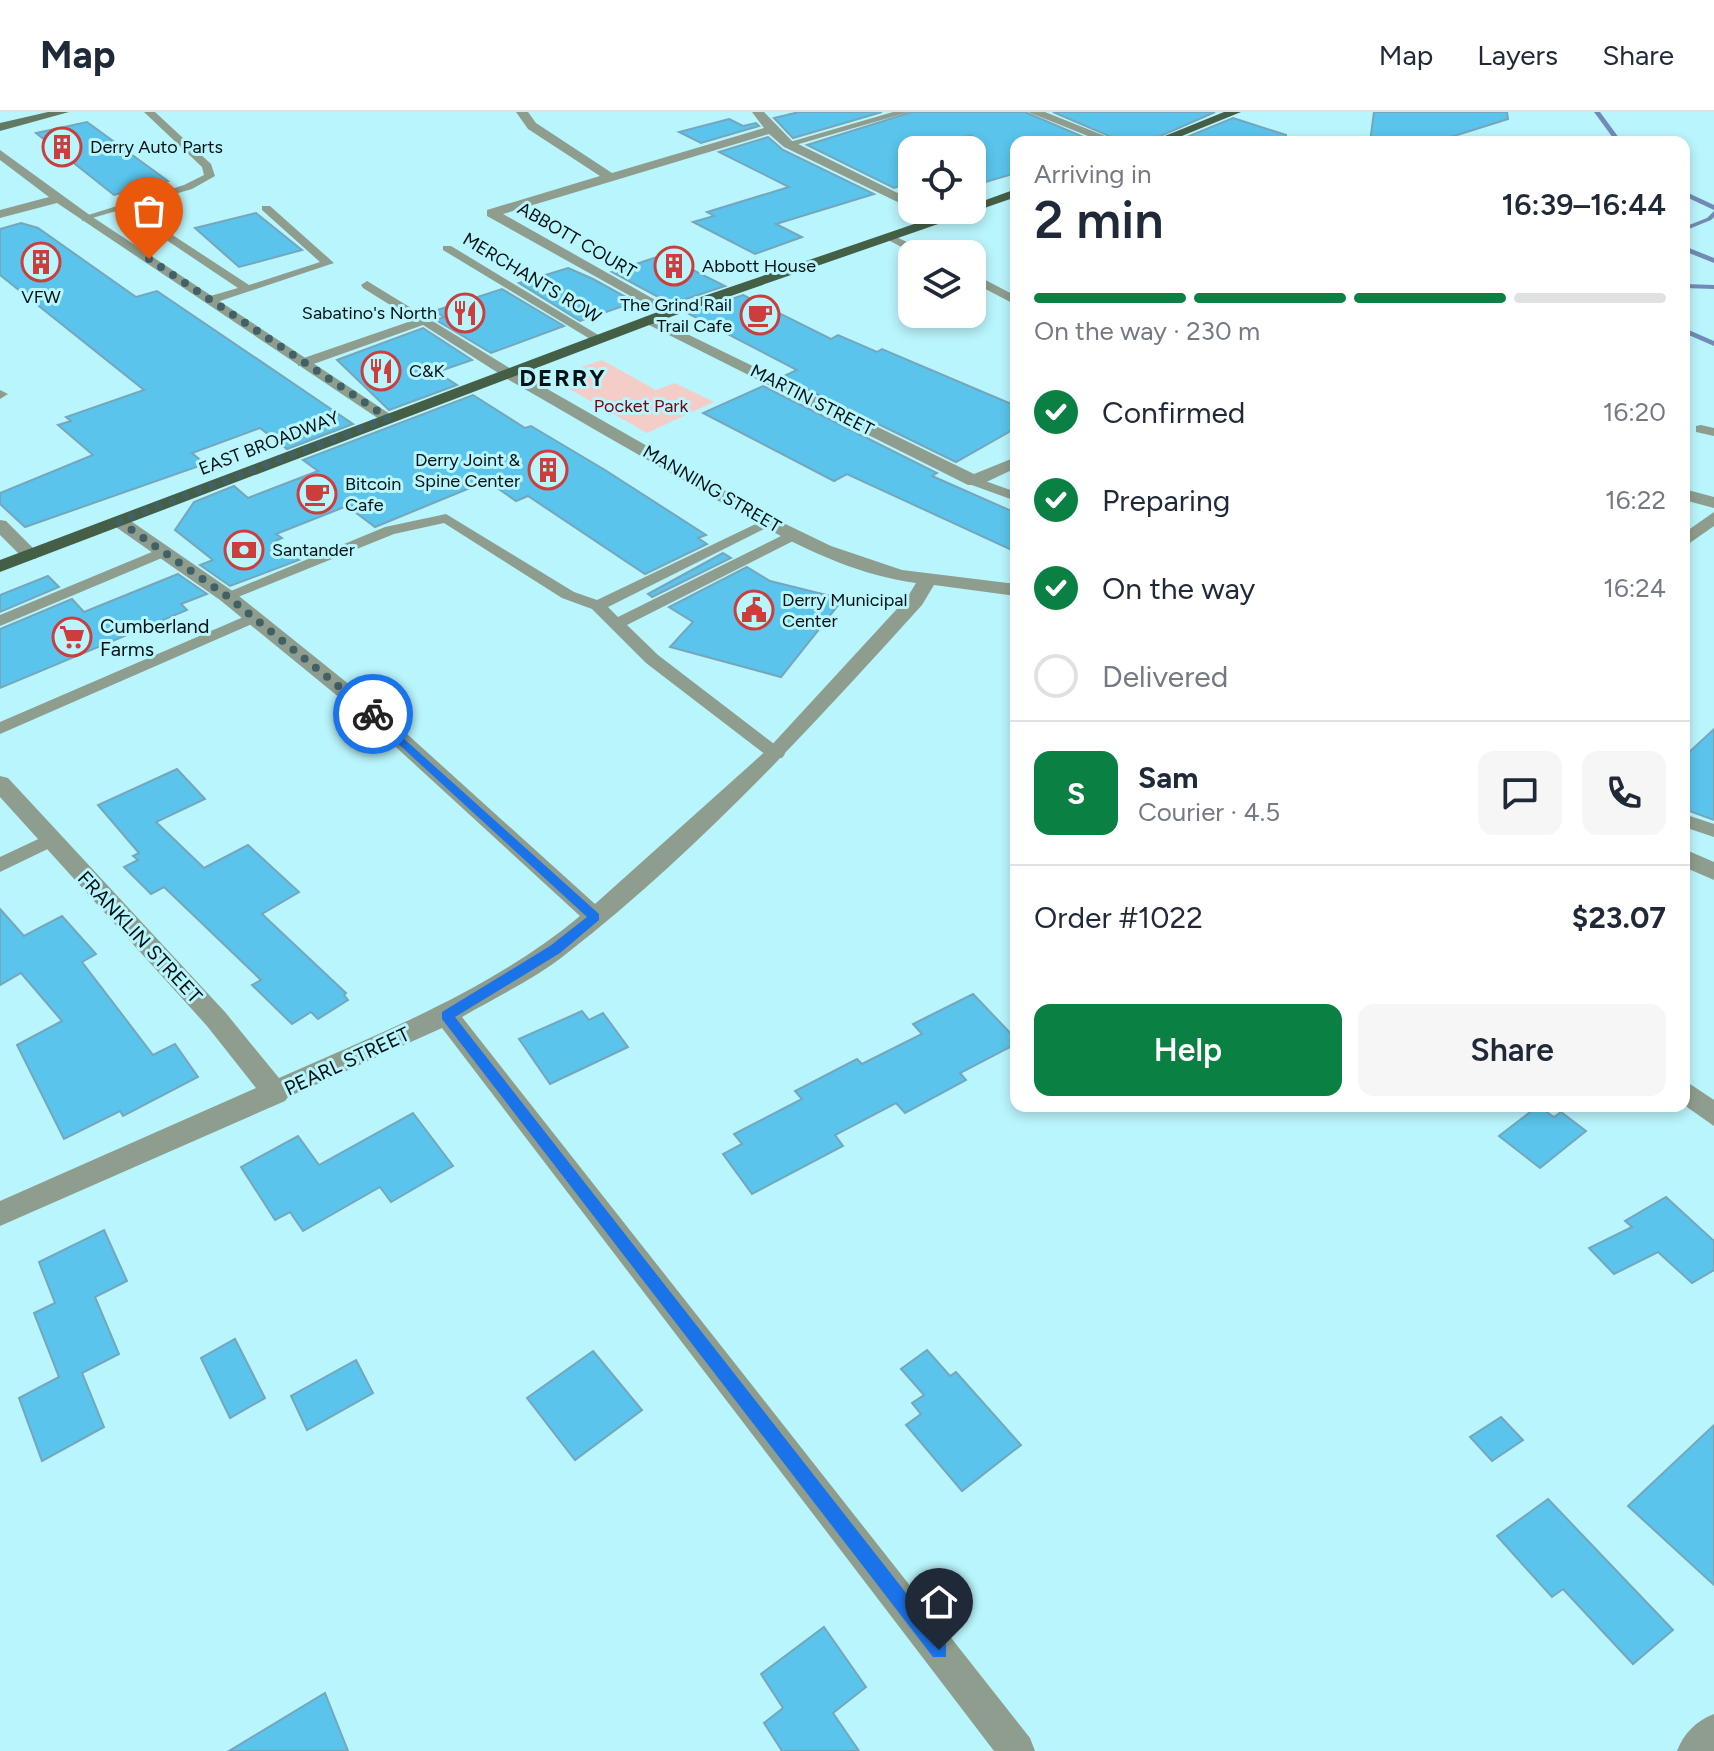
<!DOCTYPE html>
<html lang="en">
<head>
<meta charset="utf-8">
<style>
  :root { --surface:#fff; --page:#f6f6f7; --text:#1f2937; --muted:#747a83; --line:#e0e1e3; --accent:#0b8043 }
  body { margin:0; font-family:Figtree,sans-serif; background:var(--page); color:var(--text); height:100vh; display:flex; flex-direction:column; font-size:30px; white-space:nowrap }
  * { box-sizing:border-box; margin:0 }
  p { font-size:26px; color:var(--muted) }
  .icon { flex:none; width:44px; height:44px; fill:none; stroke:currentColor; stroke-width:2; stroke-linecap:round; stroke-linejoin:round }
  .map { position:relative; flex:1; overflow:hidden }
  .panel { position:absolute; left:1010px; top:24px; width:680px; height:976px; display:flex; flex-direction:column; background:var(--surface); border-radius:16px; box-shadow:0 4px 12px #0003 }
  .panel>* { flex:none }
  .buttons { position:absolute; left:898px; top:24px; display:grid; gap:16px }
  .buttons a { display:grid; place-items:center; width:88px; height:88px; border-radius:16px; background:var(--surface); box-shadow:0 4px 12px #0003; font-size:40px }
  .pin { position:absolute; display:grid; place-items:center; width:68px; height:68px; color:#fff; margin:-82px -34px; border-radius:50% 50% 50% 0; rotate:-45deg; box-shadow:0 0 8px #0007 }
  .pin .icon { rotate:45deg }
  .courier { position:absolute; display:grid; place-items:center; width:80px; height:80px; margin:-40px; border:6px solid #1a73e8; border-radius:50%; background:#fff; color:#222; box-shadow:0 2px 10px #0007 }
  .headline em { font-style:normal; font-weight:600 }
  .headline div { display:flex; flex-direction:column-reverse }
  .headline { display:flex; align-items:center; justify-content:space-between; height:136px; padding:0 24px }
  h1 { font-size:52px; font-weight:600; line-height:60px }
  .bar { display:grid; grid-template-columns:repeat(4,1fr); gap:12px 8px; align-content:center; height:96px; padding:0 24px }
  .bar i { height:10px; border-radius:6px; background:var(--line) }
  .bar .selected { background:var(--accent) }
  .bar p { grid-column:span 4 }
  .line { display:flex; align-items:center; gap:20px; padding:0 24px; border-top:2px solid var(--line) }
  .line div { flex:1 }
  .round { display:grid; place-items:center; flex:none; width:84px; height:84px; border-radius:16px; background:var(--page) }
  ol { padding:0 24px; list-style:none }
  li { display:flex; align-items:center; gap:24px; height:88px }
  li p { margin-inline-start:auto }
  li .icon { padding:8px; border-radius:50%; background:var(--accent); color:#fff; stroke-width:4 }
  li:last-child { color:var(--muted) }
  li i { width:44px; height:44px; border:4px solid var(--line); border-radius:50% }
  .cta { display:flex; gap:16px; margin-top:auto; padding:16px 24px }
  .cta a { flex:1; height:92px; border-radius:16px; background:var(--accent); color:#fff; font-size:32px; font-weight:600; line-height:92px; text-align:center }
  .cta a+a { background:var(--page); color:var(--text) }
  header { display:flex; align-items:center; gap:48px; box-sizing:border-box; height:112px; padding:0 40px; background:var(--surface); border-bottom:2px solid var(--line) }
  header strong { font-size:38px }
  nav { display:flex; gap:44px; margin-inline-start:auto; font-size:28px }
  .map>svg:first-child { display:block }
  .green { fill:#f4cdc8 }
  .lines { fill:none; stroke-linecap:round; stroke-linejoin:round }
  .stream { fill:#728ab5; fill-rule:evenodd }
  .building { fill:#5ac4ec; stroke:#75a6bb; stroke-width:2 }
  .lane { fill:#8e9d8e; fill-rule:evenodd }
  .street { fill:#8e9d8e; fill-rule:evenodd }
  .secondary { fill:#637964; fill-rule:evenodd }
  .primary { fill:#455f46; fill-rule:evenodd }
  .route { fill:#1a73e8 }
  .done { stroke:#416166; stroke-width:8; stroke-dasharray:0 14.4 }
  .labels { text-anchor:middle; dominant-baseline:central; stroke-width:6; stroke-linejoin:round; paint-order:stroke }
  .far-poi-label { font-size:18px; fill:#001215; stroke:#b9f5fc; text-anchor:start }
  .far-street-label { font-size:18px; fill:#001215; stroke:#b9f5fc }
  .far-park-label { font-size:18px; fill:#76040e; stroke:#b9f5fc }
  .poi-label { font-size:20px; fill:#001215; stroke:#b9f5fc; text-anchor:start }
  .street-label { font-size:20px; fill:#001215; stroke:#b9f5fc }
  .far-district-label { font-size:24px; font-weight:bold; letter-spacing:2px; fill:#001215; stroke:#b9f5fc }
</style>
</head>
<body>
<header>
<strong>Map</strong>
<nav><a>Map</a><a>Layers</a><a>Share</a></nav>
</header>
<div class="map">
<svg width="1714" height="1639" viewBox="0 0 1714 1639">
  <rect width="100%" height="100%" fill="#b9f5fc"/>
  <path class="green" d="M 602,248 L 656,278 L 675,271 L 714,290 L 647,321 L 550,266 Z"/>
  <g class="lines">
    <g class="stream">
      <path d="M 1594,0 L 1600,0 L 1622,30 L 1616,30 Z"/>
      <path d="M 1684,79 L 1714,93 L 1714,98 L 1684,84 Z"/>
      <path d="M 1714,99 L 1714,105 L 1711,108 L 1684,119 L 1684,115 L 1707,106 Z"/>
      <path d="M 1684,134 L 1714,146 L 1714,151 L 1684,139 Z"/>
      <path d="M 1684,172 L 1714,173 L 1714,177 L 1684,176 Z"/>
      <path d="M 1684,216 L 1714,229 L 1714,234 L 1684,221 Z"/>
    </g>
  </g>
  <g class="building">
    <path d="M 799,0 L 882,0 L 793,26 L 774,6 Z"/>
    <path d="M 912,0 L 1025,0 L 1095,30 L 1016,30 L 1016,61 L 972,74 L 972,23 L 912,38 L 912,70 L 894,76 L 807,33 Z"/>
    <path d="M 1053,0 L 1215,0 L 1147,30 L 1123,30 Z"/>
    <path d="M 1374,0 L 1507,0 L 1508,7 L 1435,30 L 1370,30 Z"/>
    <path d="M 1233,6 L 1286,23 L 1285,30 L 1175,30 Z"/>
    <path d="M 729,7 L 743,14 L 756,11 L 759,14 L 701,31 L 679,20 Z"/>
    <path d="M 87,10 L 168,69 L 114,83 L 36,21 Z"/>
    <path d="M 768,25 L 783,38 L 874,82 L 776,112 L 802,125 L 755,142 L 693,110 L 714,104 L 707,100 L 789,75 L 719,40 Z"/>
    <path d="M 256,101 L 302,138 L 239,155 L 195,116 Z"/>
    <path d="M 21,111 L 38,116 L 136,185 L 157,179 L 353,312 L 287,337 L 260,316 L 192,341 L 205,352 L 25,415 L 0,392 L 0,381 L 93,343 L 58,313 L 71,309 L 66,305 L 144,278 L 0,163 L 0,117 Z"/>
    <path d="M 663,143 L 725,174 L 671,192 L 612,160 Z"/>
    <path d="M 568,156 L 593,167 L 635,190 L 580,209 L 519,171 Z"/>
    <path d="M 502,177 L 564,214 L 491,241 L 436,208 L 444,205 L 434,199 Z"/>
    <path d="M 743,183 L 831,227 L 838,223 L 877,240 L 882,237 L 1016,294 L 1016,316 L 956,350 L 782,265 L 797,258 L 689,202 Z"/>
    <path d="M 423,216 L 472,248 L 437,260 L 457,273 L 389,298 L 337,248 Z"/>
    <path d="M 763,274 L 937,361 L 932,364 L 1016,401 L 1016,440 L 847,362 L 834,369 L 703,301 Z"/>
    <path d="M 473,283 L 525,316 L 531,314 L 605,358 L 706,423 L 698,426 L 707,432 L 645,462 L 528,384 L 516,389 L 487,369 L 375,415 L 347,394 L 276,422 L 282,426 L 275,429 L 299,448 L 230,474 L 200,453 L 213,448 L 175,418 L 194,390 L 234,374 L 248,386 L 318,359 L 303,348 Z"/>
    <path d="M 723,441 L 731,446 L 652,485 L 648,482 Z"/>
    <path d="M 747,455 L 770,469 L 843,487 L 781,565 L 670,535 L 693,510 L 669,495 Z"/>
    <path d="M 178,462 L 207,482 L 181,492 L 187,498 L 0,576 L 0,517 L 72,487 L 84,500 Z"/>
    <path d="M 48,464 L 59,475 L 0,500 L 0,483 Z"/>
    <path d="M 1714,617 L 1714,708 L 1684,697 L 1684,645 Z"/>
    <path d="M 177,657 L 205,687 L 156,710 L 204,756 L 248,733 L 299,780 L 262,802 L 346,881 L 344,883 L 348,888 L 318,907 L 311,900 L 292,912 L 252,873 L 261,868 L 164,775 L 151,782 L 124,755 L 138,748 L 133,744 L 139,741 L 98,693 Z"/>
    <path d="M 0,797 L 24,824 L 62,804 L 96,842 L 82,850 L 153,943 L 175,932 L 198,965 L 123,1004 L 120,999 L 64,1027 L 17,933 L 62,909 L 21,861 L 0,873 Z"/>
    <path d="M 973,882 L 1016,927 L 1016,932 L 960,961 L 966,968 L 905,1001 L 896,991 L 835,1023 L 843,1034 L 752,1082 L 723,1042 L 742,1032 L 734,1022 L 802,987 L 795,979 L 857,947 L 862,952 L 922,922 L 913,912 Z"/>
    <path d="M 582,899 L 589,908 L 603,901 L 628,935 L 550,972 L 519,927 Z"/>
    <path d="M 1538,994 L 1554,1005 L 1561,1000 L 1586,1019 L 1540,1056 L 1499,1024 Z"/>
    <path d="M 413,1001 L 453,1054 L 391,1090 L 380,1075 L 303,1119 L 290,1100 L 275,1108 L 241,1055 L 298,1024 L 319,1053 Z"/>
    <path d="M 1666,1085 L 1714,1129 L 1714,1158 L 1692,1171 L 1658,1140 L 1614,1162 L 1589,1136 L 1632,1115 L 1625,1109 Z"/>
    <path d="M 104,1118 L 127,1169 L 95,1185 L 119,1242 L 82,1261 L 104,1315 L 42,1349 L 19,1286 L 59,1265 L 34,1201 L 55,1191 L 39,1150 Z"/>
    <path d="M 235,1227 L 265,1286 L 230,1306 L 201,1246 Z"/>
    <path d="M 927,1238 L 950,1264 L 956,1260 L 1021,1333 L 962,1379 L 906,1313 L 921,1302 L 912,1291 L 924,1283 L 901,1257 Z"/>
    <path d="M 593,1239 L 642,1298 L 575,1348 L 527,1286 Z"/>
    <path d="M 356,1248 L 373,1281 L 307,1318 L 291,1284 Z"/>
    <path d="M 1501,1305 L 1523,1328 L 1492,1349 L 1470,1325 Z"/>
    <path d="M 1714,1313 L 1714,1473 L 1628,1394 Z"/>
    <path d="M 1548,1387 L 1673,1518 L 1633,1552 L 1563,1477 L 1552,1485 L 1497,1424 Z"/>
    <path d="M 824,1515 L 866,1575 L 833,1601 L 859,1639 L 782,1639 L 764,1611 L 783,1596 L 761,1562 Z"/>
    <path d="M 325,1581 L 348,1639 L 229,1639 Z"/>
  </g>
  <g class="lines">
    <g class="lane">
      <path d="M 144,0 L 155,0 L 211,52 L 215,64 L 192,77 L 82,109 L 82,105 L 184,73 L 204,63 L 202,55 Z"/>
      <path d="M 893,0 L 909,0 L 792,34 L 783,32 Z"/>
      <path d="M 262,94 L 270,94 L 334,151 L 211,192 L 205,188 L 207,185 L 238,176 L 132,105 L 142,103 L 249,173 L 320,150 L 262,98 Z"/>
      <path d="M 890,122 L 928,140 L 930,142 L 915,142 L 886,127 L 884,125 Z"/>
      <path d="M 443,134 L 451,134 L 605,227 L 595,230 L 443,138 Z"/>
      <path d="M 972,161 L 1016,184 L 1016,193 L 972,170 Z"/>
      <path d="M 367,169 L 513,258 L 514,261 L 503,264 L 423,213 L 308,254 L 298,254 L 298,248 L 414,208 L 363,176 L 361,173 Z"/>
      <path d="M 0,278 L 8,282 L 0,287 Z"/>
      <path d="M 1701,313 L 1714,316 L 1714,324 L 1696,320 L 1696,314 Z"/>
      <path d="M 974,365 L 1016,380 L 1016,389 L 969,372 L 969,366 Z"/>
      <path d="M 446,402 L 574,480 L 597,488 L 764,408 L 774,408 L 776,411 L 608,495 L 618,505 L 789,420 L 799,420 L 799,426 L 627,513 L 658,543 L 782,638 L 785,642 L 782,646 L 770,646 L 646,551 L 592,497 L 562,486 L 444,411 L 394,422 L 233,487 L 227,489 L 219,484 L 385,415 Z"/>
      <path d="M 164,435 L 172,440 L 169,443 L 0,514 L 0,503 Z"/>
      <path d="M 255,500 L 263,505 L 261,508 L 0,622 L 0,610 Z"/>
      <path d="M 1684,702 L 1714,712 L 1714,725 L 1684,715 Z"/>
      <path d="M 49,722 L 58,728 L 56,733 L 0,760 L 0,745 Z"/>
    </g>
    <g class="street">
      <path d="M 516,0 L 528,0 L 536,11 L 612,61 L 764,16 L 752,0 L 764,0 L 792,29 L 912,88 L 912,97 L 784,35 L 769,22 L 503,102 L 673,198 L 675,201 L 668,205 L 487,104 L 487,98 L 600,64 L 528,17 Z"/>
      <path d="M 1028,0 L 1045,0 L 1120,30 L 1103,30 Z"/>
      <path d="M 0,38 L 91,104 L 396,306 L 382,309 L 57,91 L 0,106 L 0,98 L 49,85 L 0,48 Z"/>
      <path d="M 650,204 L 974,362 L 1016,345 L 1016,356 L 980,373 L 968,373 L 645,211 L 645,205 Z"/>
      <path d="M 502,258 L 514,258 L 775,407 L 831,434 L 902,458 L 1016,472 L 1016,484 L 934,473 L 922,493 C 809,618 699,738 566,842 C 535,867 496,885 462,905 L 1030,1626 L 1035,1639 L 994,1639 L 442,916 L 288,985 L 285,989 L 0,1114 L 0,1089 L 256,976 L 207,914 L 0,685 L 0,664 L 8,666 L 225,900 L 279,966 C 383,920 491,878 580,804 L 362,604 L 220,488 L 113,413 L 113,405 L 125,405 L 234,480 L 376,594 L 595,792 L 768,637 L 907,486 L 916,471 C 832,460 755,410 683,368 C 623,334 563,299 502,264 Z"/>
      <path d="M 1684,377 L 1714,385 L 1714,396 L 1684,388 Z"/>
      <path d="M 1714,400 L 1714,414 L 1684,435 L 1684,421 Z"/>
      <path d="M 0,408 L 6,409 L 36,439 L 36,447 L 24,447 L 0,423 Z"/>
      <path d="M 1684,737 L 1714,750 L 1714,768 L 1684,755 Z"/>
      <path d="M 1684,968 L 1714,988 L 1714,1014 L 1684,993 Z"/>
      <path d="M 1714,1602 L 1714,1639 L 1677,1639 C 1684,1621 1696,1609 1714,1602 Z"/>
    </g>
    <path class="secondary" d="M 48,0 L 69,0 L 0,19 L 0,11 Z"/>
    <g class="primary">
      <path d="M 1224,0 L 1241,0 L 1167,30 L 1150,30 Z"/>
      <path d="M 1016,77 L 1016,85 L 673,204 L 0,460 L 0,448 L 663,198 L 955,98 L 972,98 L 972,93 Z"/>
    </g>
  </g>
  <path class="route" d="M 373,599 L 599,802 L 599,808 L 560,841 L 455,905 L 946,1532 L 946,1545 L 933,1545 L 442,907 L 442,900 L 550,834 L 587,805 L 369,605 Z"/>
  <g class="lines">
    <path class="done" d="M 149,147 L 388,306 L 119,409 L 227,484 L 373,602"/>
  </g>
  <defs>
    <g id="building-ring" transform="scale(2)"><circle r="9.5" fill="#b9f5fc" stroke="#cc3d3b" stroke-width="1.5"/><path d="M-4-6H4V6H1V3H-1V6H-4ZM-2.5-4.3h1.7v1.8h-1.7ZM.8-4.3h1.7v1.8H.8ZM-2.5-1h1.7V.8h-1.7ZM.8-1h1.7V.8H.8Z" fill="#cc3d3b"/></g>
    <g id="restaurant-ring" transform="scale(2)"><circle r="9.5" fill="#b9f5fc" stroke="#cc3d3b" stroke-width="1.5"/><path d="M-5-6h1v4h1v-4h1v4h1v-4h1v5L-1.5 .5V6h-2V.5L-5-1ZM5-6V6H3V1.5H1.5Q1.5-4 5-6Z" fill="#cc3d3b"/></g>
    <g id="cafe-ring" transform="scale(2)"><circle r="9.5" fill="#b9f5fc" stroke="#cc3d3b" stroke-width="1.5"/><path d="M-5.5-4.5H6V0H3Q3 3.5 0 3.5H-2.5Q-5.5 3.5-5.5 0ZM3-3.2v2h1.7v-2ZM-6 4.5H4V6H-6Z" fill="#cc3d3b"/></g>
    <g id="bank-ring" transform="scale(2)"><circle r="9.5" fill="#b9f5fc" stroke="#cc3d3b" stroke-width="1.5"/><path d="M-6-4H6V4H-6ZM0-2.3a2.3 2.3 0 1 0 0 4.6a2.3 2.3 0 1 0 0-4.6Z" fill="#cc3d3b"/></g>
    <g id="civic-ring" transform="scale(2)"><circle r="9.5" fill="#b9f5fc" stroke="#cc3d3b" stroke-width="1.5"/><path d="M-.6-6.5H3V-4.5H.6V-3L4-1V1h2V6H-6V1h2V-1L-.6-3ZM-1.2 2.5V6h2.4V2.5Z" fill="#cc3d3b"/></g>
    <g id="supermarket-ring" transform="scale(2)"><circle r="9.5" fill="#b9f5fc" stroke="#cc3d3b" stroke-width="1.5"/><path d="M-6-5.5h2.5l.6 2H6L4.5 2H-2.5L-4.4-4H-6ZM-1.5 3.2a1.3 1.3 0 1 0 .1 0ZM3 3.2a1.3 1.3 0 1 0 .1 0Z" fill="#cc3d3b"/></g>
  </defs>
  <g fill-rule="evenodd">
    <use href="#building-ring" x="62" y="35"/>
    <use href="#building-ring" x="41" y="150"/>
    <use href="#building-ring" x="674" y="154"/>
    <use href="#restaurant-ring" x="465" y="201"/>
    <use href="#cafe-ring" x="760" y="203"/>
    <use href="#restaurant-ring" x="381" y="259"/>
    <use href="#building-ring" x="548" y="358"/>
    <use href="#cafe-ring" x="317" y="382"/>
    <use href="#bank-ring" x="244" y="438"/>
    <use href="#civic-ring" x="754" y="498"/>
    <use href="#supermarket-ring" x="72" y="525"/>
  </g>
  <g class="labels">
    <g class="far-poi-label">
      <text x="90" y="35">Derry Auto Parts</text>
      <text x="702" y="154">Abbott House</text>
      <text x="41" y="185" text-anchor="middle">VFW</text>
      <text x="732" y="193" text-anchor="end">The Grind Rail<tspan x="732" dy="21">Trail Cafe</tspan></text>
      <text x="437" y="201" text-anchor="end">Sabatino's North</text>
      <text x="409" y="259">C&amp;K</text>
      <text x="520" y="348" text-anchor="end">Derry Joint &amp;<tspan x="520" dy="21">Spine Center</tspan></text>
      <text x="345" y="372">Bitcoin<tspan x="345" dy="21">Cafe</tspan></text>
      <text x="272" y="438">Santander</text>
      <text x="782" y="488">Derry Municipal<tspan x="782" dy="21">Center</tspan></text>
    </g>
    <g class="far-street-label">
      <text transform="translate(577 128) rotate(30)">ABBOTT COURT</text>
      <text transform="translate(532 166) rotate(31)">MERCHANTS ROW</text>
      <text transform="translate(812 288) rotate(27)">MARTIN STREET</text>
      <text transform="translate(269 331) rotate(-21)">EAST BROADWAY</text>
      <text transform="translate(712 377) rotate(30)">MANNING STREET</text>
    </g>
    <g class="far-park-label">
      <text x="641" y="294">Pocket Park</text>
    </g>
    <g class="poi-label">
      <text x="100" y="514">Cumberland<tspan x="100" dy="23">Farms</tspan></text>
    </g>
    <g class="street-label">
      <text transform="translate(140 825) rotate(47)">FRANKLIN STREET</text>
      <text transform="translate(347 949) rotate(-25)">PEARL STREET</text>
    </g>
    <g class="far-district-label">
      <text x="563" y="265">DERRY</text>
    </g>
  </g>
</svg>
<div class="buttons">
<a><svg class="icon" aria-label="locate" viewBox="0 0 24 24"><circle cx="12" cy="12" r="6"/><path d="M12 2v4M12 18v4M2 12h4M18 12h4"/></svg></a>
<a><svg class="icon" aria-label="layers" viewBox="0 0 24 24"><path d="M12 4l9 5-9 5-9-5zM3 14l9 5 9-5"/></svg></a>
</div>
<div class="pin" style="left:149px;top:147px;background:#ea580c"><svg class="icon" aria-label="bag" viewBox="0 0 24 24"><path d="M5 8h14l-1 12H6zM9 8a3 3 0 0 1 6 0"/></svg></div>
<div class="pin" style="left:939px;top:1538px;background:#1f2937"><svg class="icon" aria-label="home" viewBox="0 0 24 24"><path d="M3 11l9-7 9 7M6 9v11h12V9"/></svg></div>
<div class="courier" style="left:373px;top:602px"><svg class="icon" aria-label="bike" viewBox="0 0 24 24"><circle cx="6" cy="16" r="4"/><circle cx="18" cy="16" r="4"/><path d="M6 16l4-8h5l3 8M10 8l3 8H6M13 5h3"/></svg></div>
<section class="panel">
<div class="headline"><div><h1>2 min</h1><p>Arriving in</p></div><em>16:39–16:44</em></div>
<div class="bar"><i class="selected"></i><i class="selected"></i><i class="selected"></i><i></i><p>On the way · 230 m</p></div>
<ol>
<li><svg class="icon" aria-label="check" viewBox="0 0 24 24"><path d="M5 12l5 5 9-10"/></svg>Confirmed<p>16:20</p></li>
<li><svg class="icon" aria-label="check" viewBox="0 0 24 24"><path d="M5 12l5 5 9-10"/></svg>Preparing<p>16:22</p></li>
<li><svg class="icon" aria-label="check" viewBox="0 0 24 24"><path d="M5 12l5 5 9-10"/></svg>On the way<p>16:24</p></li>
<li><i></i>Delivered</li>
</ol>
<div class="line" style="height:144px"><b class="round" style="background:var(--accent);color:#fff">S</b><div><b>Sam</b><p>Courier · 4.5</p></div><a class="round"><svg class="icon" aria-label="chat" viewBox="0 0 24 24"><path d="M4 5h16v11H9l-5 4z"/></svg></a><a class="round"><svg class="icon" aria-label="phone" viewBox="0 0 24 24"><path d="M5 4h4l2 5-3 2q2 4 5 5l2-3 5 2v4C11 20 4 13 5 4z"/></svg></a></div>
<div class="line" style="height:104px"><div>Order #1022</div><b>$23.07</b></div>
<div class="cta"><a>Help</a><a>Share</a></div>
</section>
</div>
</body>
</html>
